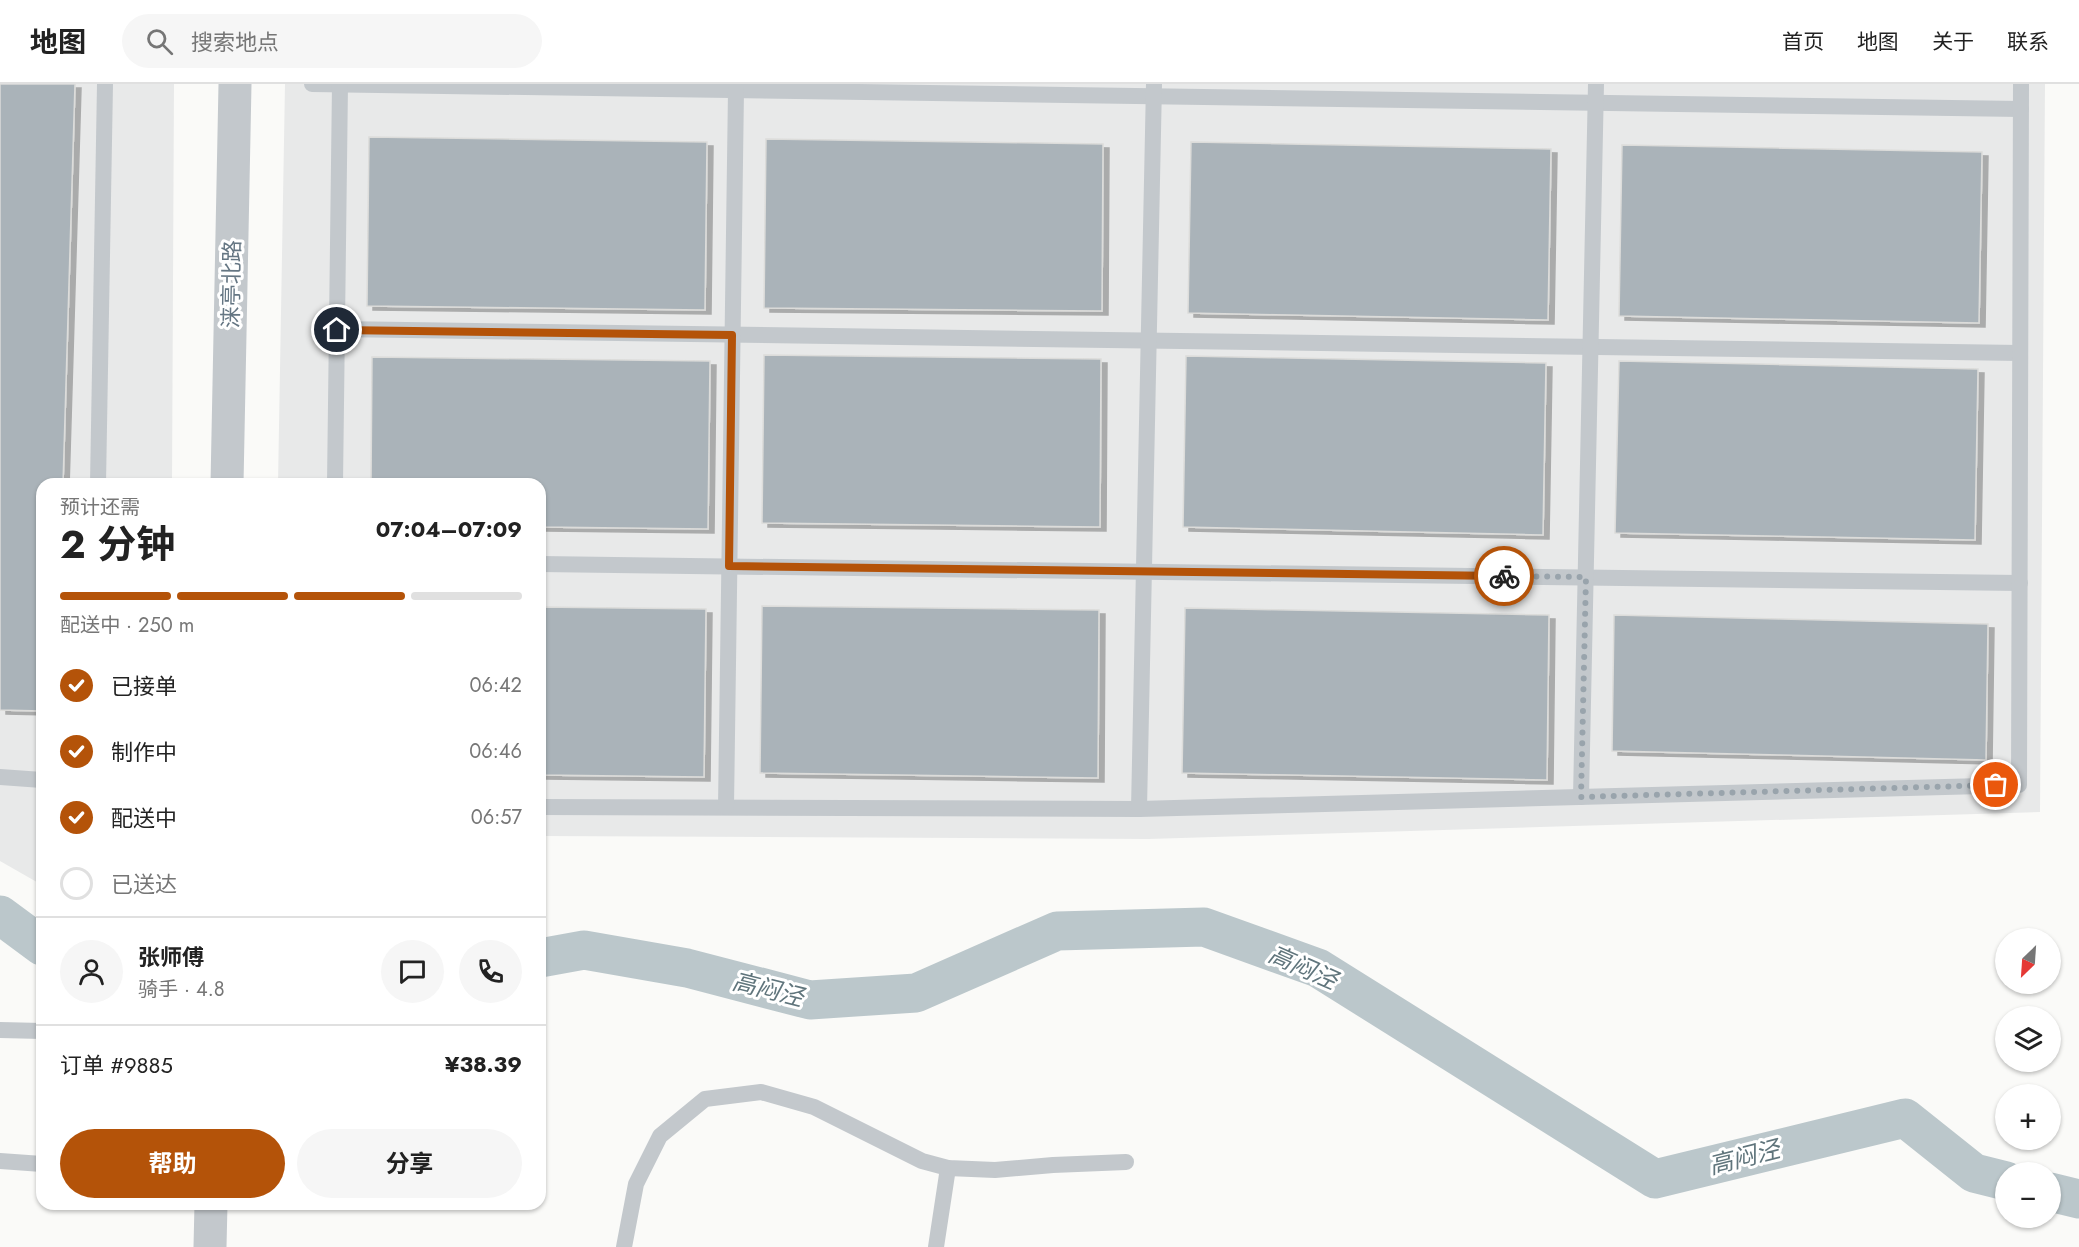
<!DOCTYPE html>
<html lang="zh">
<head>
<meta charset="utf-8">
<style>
  :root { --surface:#fff; --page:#f6f6f6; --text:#222; --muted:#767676; --line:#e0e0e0; --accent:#b45309 }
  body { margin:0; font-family:Jost,"Noto Sans SC",sans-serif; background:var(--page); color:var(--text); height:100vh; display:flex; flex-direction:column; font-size:22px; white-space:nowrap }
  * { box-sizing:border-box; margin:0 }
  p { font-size:20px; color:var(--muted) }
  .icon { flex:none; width:33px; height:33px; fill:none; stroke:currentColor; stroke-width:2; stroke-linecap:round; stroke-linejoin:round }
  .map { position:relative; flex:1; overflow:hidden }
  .side { position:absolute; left:36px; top:394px; width:510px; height:732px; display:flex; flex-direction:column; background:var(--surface); border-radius:18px; box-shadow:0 2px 4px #0004 }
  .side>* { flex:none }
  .needle { width:39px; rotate:205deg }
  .tools { position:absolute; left:1995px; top:844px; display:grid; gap:12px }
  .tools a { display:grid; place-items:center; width:66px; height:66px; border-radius:50%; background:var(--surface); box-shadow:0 2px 4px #0004; font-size:30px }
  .pin { position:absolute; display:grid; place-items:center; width:51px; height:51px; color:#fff; margin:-26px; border:3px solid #fff; border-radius:50%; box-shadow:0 2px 6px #0007 }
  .courier { position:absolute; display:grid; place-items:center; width:60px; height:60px; margin:-30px; border:4px solid #b45309; border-radius:50%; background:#fff; color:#222; box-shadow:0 2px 8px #0007 }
  .summary em { font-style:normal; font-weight:700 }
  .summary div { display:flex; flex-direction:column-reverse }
  .summary { display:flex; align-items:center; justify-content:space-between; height:102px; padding:0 24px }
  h1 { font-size:39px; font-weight:700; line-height:45px }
  .bar { display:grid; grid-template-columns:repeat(4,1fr); gap:9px 6px; align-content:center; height:72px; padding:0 24px }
  .bar i { height:8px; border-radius:4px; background:var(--line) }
  .bar .selected { background:var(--accent) }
  .bar p { grid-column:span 4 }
  .line { display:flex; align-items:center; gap:15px; padding:0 24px; border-top:2px solid var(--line) }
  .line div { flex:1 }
  .round { display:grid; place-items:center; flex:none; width:63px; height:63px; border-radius:32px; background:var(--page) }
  ol { padding:0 24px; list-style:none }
  li { display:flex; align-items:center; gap:18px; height:66px }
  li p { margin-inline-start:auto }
  li .icon { padding:6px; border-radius:50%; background:var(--accent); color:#fff; stroke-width:4 }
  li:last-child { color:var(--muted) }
  li i { width:33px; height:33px; border:3px solid var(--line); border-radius:50% }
  .cta { display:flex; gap:12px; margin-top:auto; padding:12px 24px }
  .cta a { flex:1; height:69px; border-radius:36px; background:var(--accent); color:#fff; font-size:24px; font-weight:700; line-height:69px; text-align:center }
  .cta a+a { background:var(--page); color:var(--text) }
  header { display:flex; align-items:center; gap:36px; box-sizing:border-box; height:84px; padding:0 30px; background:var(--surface); border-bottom:2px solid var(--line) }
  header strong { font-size:28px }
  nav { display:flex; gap:33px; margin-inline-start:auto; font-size:21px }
  .search { width:420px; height:54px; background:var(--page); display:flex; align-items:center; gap:15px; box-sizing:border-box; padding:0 21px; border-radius:33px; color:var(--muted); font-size:22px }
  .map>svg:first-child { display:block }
  .built { fill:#e8e9e9 }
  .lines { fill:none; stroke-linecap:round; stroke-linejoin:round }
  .canal { stroke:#bbc7cb; stroke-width:39 }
  .building { fill:#aab3b9; stroke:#dcdcda; stroke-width:1.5; filter:url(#shadow) }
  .service { stroke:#c3c8cc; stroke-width:16 }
  .tertiary { stroke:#c3c8cc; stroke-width:33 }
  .done { stroke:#99a4ac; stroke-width:6; stroke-dasharray:0 10.8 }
  .route { stroke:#b45309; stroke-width:8 }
  .labels { text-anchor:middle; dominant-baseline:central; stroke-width:6; stroke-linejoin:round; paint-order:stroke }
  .street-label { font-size:22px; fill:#657683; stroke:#fff }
  .water-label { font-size:24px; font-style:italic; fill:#60757c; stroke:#fff }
</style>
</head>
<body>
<header>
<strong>地图</strong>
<div class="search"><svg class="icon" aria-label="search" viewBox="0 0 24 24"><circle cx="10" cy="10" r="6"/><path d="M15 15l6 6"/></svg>搜索地点</div>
<nav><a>首页</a><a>地图</a><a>关于</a><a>联系</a></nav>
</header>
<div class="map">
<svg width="2079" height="1163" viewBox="0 0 2079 1163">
  <defs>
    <filter id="shadow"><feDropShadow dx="6" dy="4" stdDeviation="0" flood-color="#0004"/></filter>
  </defs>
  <rect width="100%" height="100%" fill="#fafaf8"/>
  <g class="built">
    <path d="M 0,0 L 174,0 L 172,400 L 42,400 L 42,801 L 0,777 Z"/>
    <path d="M 285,0 L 2045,0 L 2040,728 L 1148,755 L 540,752 L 540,400 L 278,400 Z"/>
  </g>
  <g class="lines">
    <g class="canal">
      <path d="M 0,831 L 42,862"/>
      <path d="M 540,874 L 584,866 L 687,884 L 810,916 L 916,909 L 1057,847 L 1204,843 L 1318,884 L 1655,1095 L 1905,1034 L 1974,1089 L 2006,1097"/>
      <path d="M 2050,1108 L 2079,1115"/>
    </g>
  </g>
  <g class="building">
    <path d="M 0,0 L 75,0 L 63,400 L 42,400 L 42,627 L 0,626 Z"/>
    <path d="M 369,53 L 707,58 L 705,226 L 367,222 Z"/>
    <path d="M 766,55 L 1103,60 L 1102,227 L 764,224 Z"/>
    <path d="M 1191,58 L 1551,65 L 1548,236 L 1188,229 Z"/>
    <path d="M 1622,61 L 1982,68 L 1979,239 L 1619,232 Z"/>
    <path d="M 764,271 L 1101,275 L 1100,443 L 762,439 Z"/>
    <path d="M 1186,272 L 1546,279 L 1543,451 L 1183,443 Z"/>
    <path d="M 372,273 L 710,277 L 708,445 L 540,443 L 540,400 L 371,400 Z"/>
    <path d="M 1619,277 L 1978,285 L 1975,456 L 1615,449 Z"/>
    <path d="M 762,522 L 1099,526 L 1098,694 L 760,689 Z"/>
    <path d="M 540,523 L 706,525 L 704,693 L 540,691 Z"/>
    <path d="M 1185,524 L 1549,531 L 1547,696 L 1182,689 Z"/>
    <path d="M 1614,531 L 1988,540 L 1986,676 L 1612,667 Z"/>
  </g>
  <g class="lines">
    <g class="service">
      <path d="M 312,0 L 2021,25"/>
      <path d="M 337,245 L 2020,269"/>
      <path d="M 98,400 L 105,0"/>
      <path d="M 335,400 L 340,0"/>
      <path d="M 540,480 L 2020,499"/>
      <path d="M 0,693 L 42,696"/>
      <path d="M 1581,713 L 1596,0"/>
      <path d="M 540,723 L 1139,725 L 2019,701 L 2021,0"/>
      <path d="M 726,723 L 736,6"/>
      <path d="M 1139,725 L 1154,0"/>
      <path d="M 0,946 L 42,947"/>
      <path d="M 0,1077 L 42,1080"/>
      <path d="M 624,1163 L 636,1100 L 660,1052 L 705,1015 L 761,1008 L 814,1023 L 922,1077 L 948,1084 L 995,1086 L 1053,1081 L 1126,1078"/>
      <path d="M 936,1163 L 948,1084"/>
    </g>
    <g class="tertiary">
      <path d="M 227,400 L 235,0"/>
      <path d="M 210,1163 L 211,1120"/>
    </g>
  </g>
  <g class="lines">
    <path class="done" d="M 1504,492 L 1586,493 L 1581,713 L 1996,701"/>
    <path class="route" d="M 337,246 L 732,251 L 729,482 L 1504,492"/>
  </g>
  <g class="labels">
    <g class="street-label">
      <text transform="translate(231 200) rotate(-89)">涞亭北路</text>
    </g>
    <g class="water-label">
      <text transform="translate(1303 883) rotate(24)">高闷泾</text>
      <text transform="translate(768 905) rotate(14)">高闷泾</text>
      <text transform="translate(1744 1073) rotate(-14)">高闷泾</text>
    </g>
  </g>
</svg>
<div class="tools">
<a><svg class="needle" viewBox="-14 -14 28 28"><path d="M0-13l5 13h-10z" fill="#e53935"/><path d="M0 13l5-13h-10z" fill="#767676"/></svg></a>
<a><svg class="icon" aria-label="layers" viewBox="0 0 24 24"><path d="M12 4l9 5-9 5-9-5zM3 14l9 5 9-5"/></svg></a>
<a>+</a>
<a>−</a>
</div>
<div class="pin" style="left:1996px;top:701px;background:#ea580c"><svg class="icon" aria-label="bag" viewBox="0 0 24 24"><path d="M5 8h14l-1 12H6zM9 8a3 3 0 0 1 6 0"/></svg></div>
<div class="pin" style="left:337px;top:246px;background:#1f2937"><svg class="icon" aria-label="home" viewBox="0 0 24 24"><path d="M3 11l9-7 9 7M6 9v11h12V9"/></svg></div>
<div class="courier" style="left:1504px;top:492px"><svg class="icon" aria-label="bike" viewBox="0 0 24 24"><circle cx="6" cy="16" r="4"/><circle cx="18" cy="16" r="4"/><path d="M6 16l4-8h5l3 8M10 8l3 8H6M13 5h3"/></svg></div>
<section class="side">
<div class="summary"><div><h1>2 分钟</h1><p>预计还需</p></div><em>07:04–07:09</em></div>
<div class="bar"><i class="selected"></i><i class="selected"></i><i class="selected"></i><i></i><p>配送中 · 250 m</p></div>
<ol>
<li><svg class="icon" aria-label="check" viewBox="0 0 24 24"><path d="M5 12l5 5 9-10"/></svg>已接单<p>06:42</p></li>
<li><svg class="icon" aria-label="check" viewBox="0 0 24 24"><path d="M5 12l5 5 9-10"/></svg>制作中<p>06:46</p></li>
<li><svg class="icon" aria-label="check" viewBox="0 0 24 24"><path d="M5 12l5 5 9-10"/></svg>配送中<p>06:57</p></li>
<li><i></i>已送达</li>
</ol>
<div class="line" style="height:108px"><a class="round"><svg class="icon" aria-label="person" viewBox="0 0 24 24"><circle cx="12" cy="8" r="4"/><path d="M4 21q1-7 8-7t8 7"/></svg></a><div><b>张师傅</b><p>骑手 · 4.8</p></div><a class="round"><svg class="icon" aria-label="chat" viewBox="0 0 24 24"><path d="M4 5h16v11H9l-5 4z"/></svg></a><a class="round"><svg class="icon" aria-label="phone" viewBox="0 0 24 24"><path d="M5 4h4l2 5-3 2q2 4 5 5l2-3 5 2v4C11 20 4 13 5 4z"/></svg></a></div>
<div class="line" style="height:78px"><div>订单 #9885</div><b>¥38.39</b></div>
<div class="cta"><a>帮助</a><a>分享</a></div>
</section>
</div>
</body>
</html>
